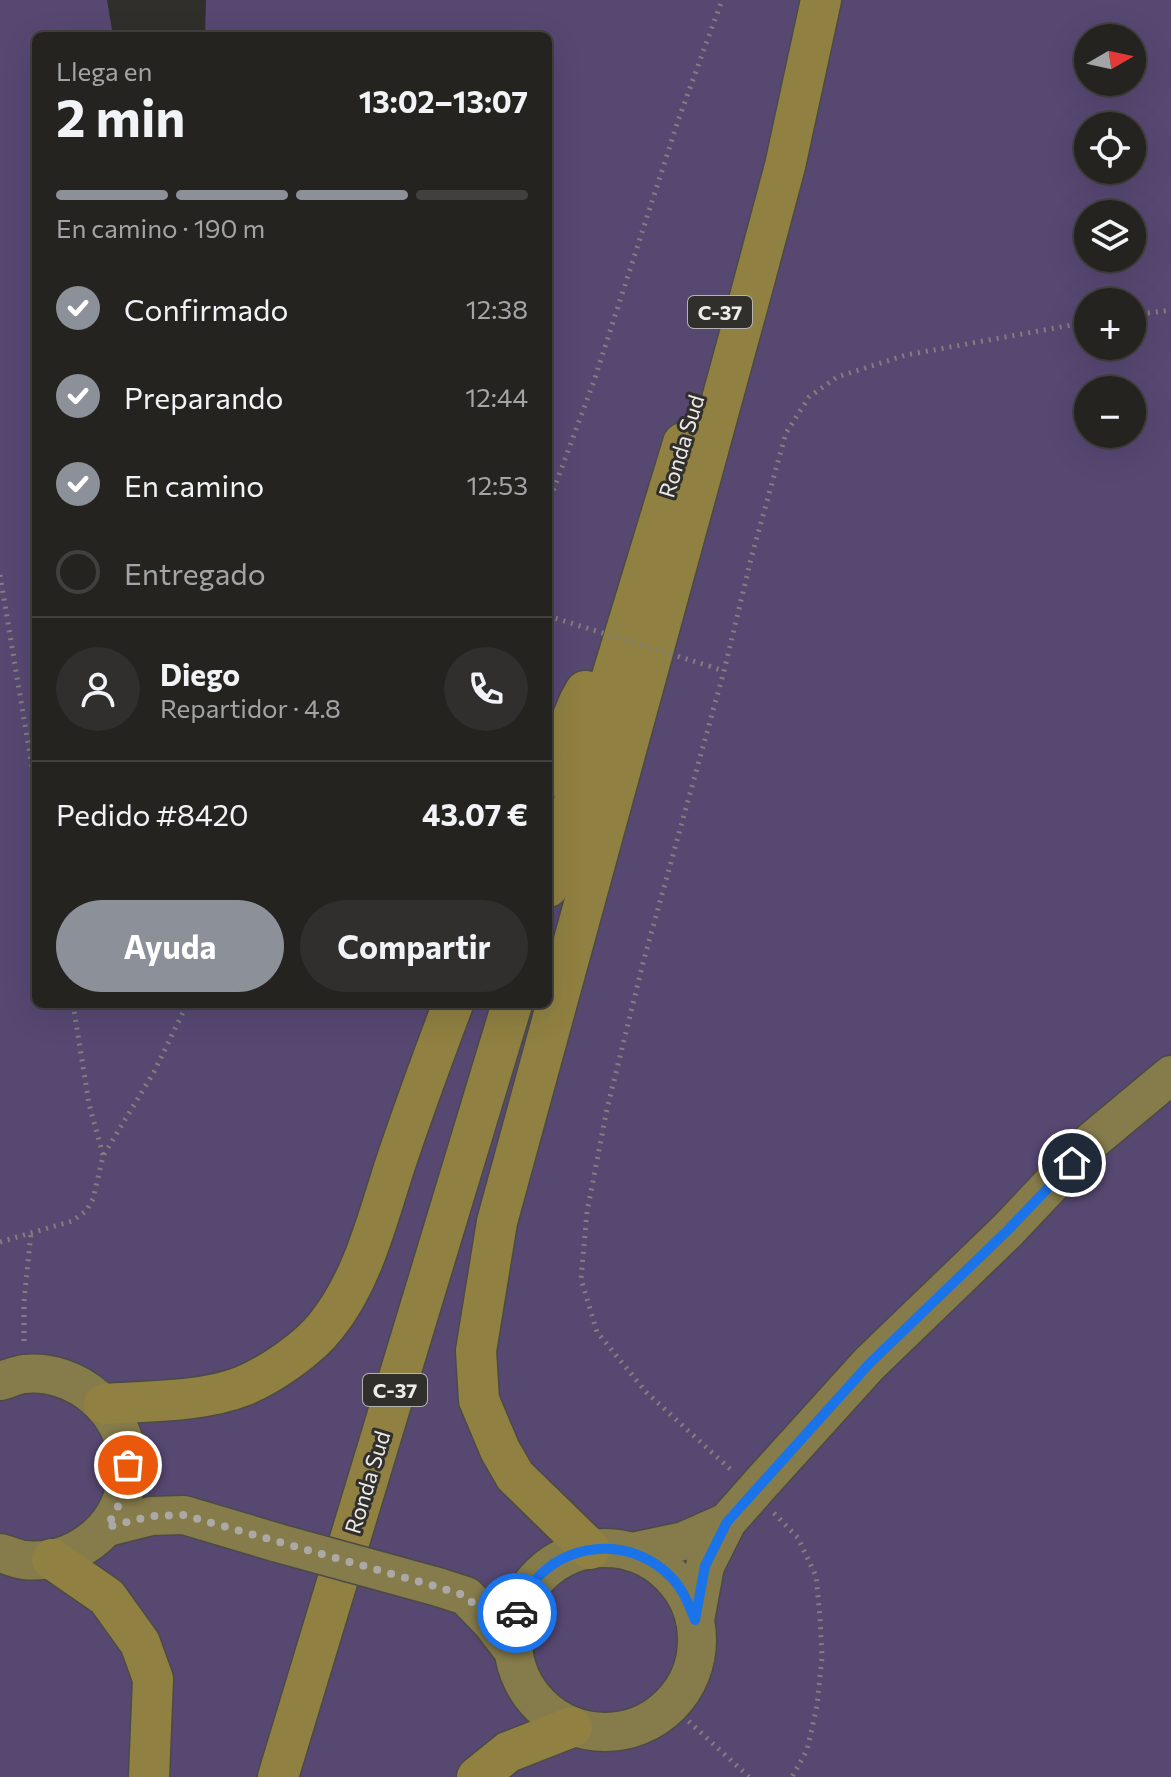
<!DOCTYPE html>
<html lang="es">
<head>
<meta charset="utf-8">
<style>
  :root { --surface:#242320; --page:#302f2d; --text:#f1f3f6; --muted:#a3a4a5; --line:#41403e; --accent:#8c9099 }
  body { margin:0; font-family:Commissioner,sans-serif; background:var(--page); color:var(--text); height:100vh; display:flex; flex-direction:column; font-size:30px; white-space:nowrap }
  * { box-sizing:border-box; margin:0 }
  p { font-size:26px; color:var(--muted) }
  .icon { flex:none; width:44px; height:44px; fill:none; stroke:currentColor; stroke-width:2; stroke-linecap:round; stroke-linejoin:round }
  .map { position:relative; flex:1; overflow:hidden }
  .drawer { position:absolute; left:32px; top:32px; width:520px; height:976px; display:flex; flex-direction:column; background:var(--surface); border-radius:12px; box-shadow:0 8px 32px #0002,0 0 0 2px var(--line) }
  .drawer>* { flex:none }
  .needle { width:52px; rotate:81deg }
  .controls { position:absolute; left:1074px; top:24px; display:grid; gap:16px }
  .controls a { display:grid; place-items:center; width:72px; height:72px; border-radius:50%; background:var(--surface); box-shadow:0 8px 32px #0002,0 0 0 2px var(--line); font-size:40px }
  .pin { position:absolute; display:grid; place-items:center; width:68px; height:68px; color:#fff; margin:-34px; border:4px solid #fff; border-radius:50%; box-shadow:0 2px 8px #0007 }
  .courier { position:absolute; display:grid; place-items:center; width:80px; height:80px; margin:-40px; border:6px solid #1a73e8; border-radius:50%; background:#fff; color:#222; box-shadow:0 2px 10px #0007 }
  .overview em { font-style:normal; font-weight:700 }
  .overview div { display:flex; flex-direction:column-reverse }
  .overview { display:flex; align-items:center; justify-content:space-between; height:136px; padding:0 24px }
  h1 { font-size:52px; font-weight:700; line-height:60px }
  .bar { display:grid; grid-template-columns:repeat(4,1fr); gap:12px 8px; align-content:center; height:96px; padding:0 24px }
  .bar i { height:10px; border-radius:6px; background:var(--line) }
  .bar .on { background:var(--accent) }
  .bar p { grid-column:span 4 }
  .line { display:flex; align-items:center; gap:20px; padding:0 24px; border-top:2px solid var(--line) }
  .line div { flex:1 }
  .round { display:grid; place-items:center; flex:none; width:84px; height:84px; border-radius:42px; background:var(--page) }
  ol { padding:0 24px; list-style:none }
  li { display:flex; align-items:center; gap:24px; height:88px }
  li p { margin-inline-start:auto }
  li .icon { padding:8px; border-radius:50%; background:var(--accent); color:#fff; stroke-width:4 }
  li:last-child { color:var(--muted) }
  li i { width:44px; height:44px; border:4px solid var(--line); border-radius:50% }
  .primary-button { display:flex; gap:16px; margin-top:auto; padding:16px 24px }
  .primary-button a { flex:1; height:92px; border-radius:48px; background:var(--accent); color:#fff; font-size:32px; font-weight:700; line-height:92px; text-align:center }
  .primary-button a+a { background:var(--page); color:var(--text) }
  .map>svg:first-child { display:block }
  .green { fill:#574872; fill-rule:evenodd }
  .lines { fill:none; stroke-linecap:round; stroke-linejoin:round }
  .primary-casing { stroke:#4b4b46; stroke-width:41 }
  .trunk-casing { stroke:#4b4b46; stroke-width:43 }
  .path { stroke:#807f7c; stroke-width:5; stroke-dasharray:2 6; stroke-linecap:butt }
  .primary { stroke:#867b4b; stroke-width:38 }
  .trunk { stroke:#908142; stroke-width:40 }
  .primary-bridge-casing { stroke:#4b4b46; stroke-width:41; stroke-linecap:butt }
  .path-bridge { stroke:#807f7c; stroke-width:5; stroke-dasharray:2 6; stroke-linecap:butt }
  .primary-bridge { stroke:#867b4b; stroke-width:38 }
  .done { stroke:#aaa9a6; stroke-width:8; stroke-dasharray:0 14.4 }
  .route { stroke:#1a73e8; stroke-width:10 }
  .labels { text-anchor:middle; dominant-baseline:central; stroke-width:6; stroke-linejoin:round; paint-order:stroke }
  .shield { fill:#302f2b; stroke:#b4b3af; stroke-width:2 }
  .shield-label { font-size:20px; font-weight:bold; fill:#ecebe8 }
  .street-label { font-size:22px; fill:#ecebe8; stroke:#302f2b }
</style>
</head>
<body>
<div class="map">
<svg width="1171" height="1777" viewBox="0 0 1171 1777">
  <rect width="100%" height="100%" fill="#302f2b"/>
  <path class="green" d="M 0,0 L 107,0 L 113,36 L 36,36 L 36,1004 L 548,1004 L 548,36 L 205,36 L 206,0 L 1171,0 L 1171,1777 L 0,1777 ZM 1088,38 L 1132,38 L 1132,82 L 1088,82 ZM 1088,126 L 1132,126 L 1132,170 L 1088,170 ZM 1088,214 L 1132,214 L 1132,258 L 1088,258 ZM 1088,302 L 1132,302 L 1132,346 L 1088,346 ZM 1088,390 L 1132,390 L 1132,434 L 1088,434 Z"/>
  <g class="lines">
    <g class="primary-casing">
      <g id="primary">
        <path d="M 0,1381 C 8,1379 16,1375 24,1374 C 77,1369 126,1411 128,1464 C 129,1470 127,1477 126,1483 C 118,1531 73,1565 24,1560 C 16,1559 8,1555 0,1553"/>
        <path d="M 764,1480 L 869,1364 L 1007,1231 L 1093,1140 L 1171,1075"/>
        <path d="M 107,1527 L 151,1516 L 184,1515 L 278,1543"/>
        <circle cx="605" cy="1640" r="92"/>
        <path d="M 632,1552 L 684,1541 L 727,1522"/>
        <path d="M 438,1587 L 466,1596 L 491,1622 L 514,1652"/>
        <path d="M 695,1620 L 705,1566 L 727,1522 L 733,1515"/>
      </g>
    </g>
    <g class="trunk-casing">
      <g id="trunk">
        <path d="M 548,777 L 579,702 L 585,691"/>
        <path d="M 548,887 L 683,443"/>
        <path d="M 104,1404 C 147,1401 203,1402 243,1386 C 270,1375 308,1349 326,1326 C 363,1280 377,1220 395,1165 C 413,1111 433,1057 453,1004"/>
        <path d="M 590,1549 L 515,1476 L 500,1450 L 479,1400 L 476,1351 L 497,1222 L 750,297 L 785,166 L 821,0"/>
        <path d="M 52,1559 L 107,1597 L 140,1643 L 153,1679 L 149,1777"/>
        <path d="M 278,1777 L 512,1004"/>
        <path d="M 477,1777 L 508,1752 L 572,1727"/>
      </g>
    </g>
    <g class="path">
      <path d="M 1132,315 L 1171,310"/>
      <path d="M 548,505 L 594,381 L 679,118 L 722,0"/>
      <path d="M 0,575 L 36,791"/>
      <path d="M 709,666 L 724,671"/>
      <path d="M 73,1004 L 89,1104 L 103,1155"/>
      <path d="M 0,1242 L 72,1221 L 86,1211 L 93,1199 L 103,1156 L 154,1072 L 187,1004"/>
      <path d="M 24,1341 L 24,1301 L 31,1233"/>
      <path d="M 730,1469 L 646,1392 L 597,1332 L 581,1279 L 587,1212 L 607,1109 L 643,963 L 724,671 L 752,555 L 786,433 L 809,397 L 837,377 L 906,355 L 1088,322"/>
      <path d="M 774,1513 L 798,1538 L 816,1576 L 820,1617 L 822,1657 L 817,1706 L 807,1750 L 792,1777"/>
      <path d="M 671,1705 L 749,1777"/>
    </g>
    <use href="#primary" class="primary"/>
    <use href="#trunk" class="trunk"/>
    <g class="primary-bridge-casing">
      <g id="primary-bridge">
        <path d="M 733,1515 L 764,1480"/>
        <path d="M 278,1543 L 438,1587"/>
      </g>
    </g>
    <path class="path-bridge" d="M 548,616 L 709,666"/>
    <use href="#primary-bridge" class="primary-bridge"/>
  </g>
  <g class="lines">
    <path class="done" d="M 128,1465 L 123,1497 L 107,1527 L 151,1516 L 184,1515 L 438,1587 L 466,1596 L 491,1622 L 514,1652 L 513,1632 L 517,1613"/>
    <path class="route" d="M 517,1613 C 523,1600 529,1587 539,1576 C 575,1539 636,1540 671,1577 C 683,1589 689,1605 695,1620 L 705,1566 L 727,1522 L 869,1364 L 1007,1231 L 1072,1163"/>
  </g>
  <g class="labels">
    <g class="shield">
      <rect x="688" y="296" width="64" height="32" rx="6"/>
      <rect x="363" y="1374" width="64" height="32" rx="6"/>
    </g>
    <g class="shield-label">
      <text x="720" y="312">C-37</text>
      <text x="395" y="1390">C-37</text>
    </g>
    <g class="street-label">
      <text transform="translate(681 446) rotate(-73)">Ronda Sud</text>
      <text transform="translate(367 1482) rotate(-73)">Ronda Sud</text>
    </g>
  </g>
</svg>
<div class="controls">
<a><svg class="needle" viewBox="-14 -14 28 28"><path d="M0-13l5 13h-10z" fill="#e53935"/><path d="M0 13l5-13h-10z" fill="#a3a4a5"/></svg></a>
<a><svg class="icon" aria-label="locate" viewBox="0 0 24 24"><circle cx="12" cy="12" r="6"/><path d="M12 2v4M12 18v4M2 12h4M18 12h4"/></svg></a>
<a><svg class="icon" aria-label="layers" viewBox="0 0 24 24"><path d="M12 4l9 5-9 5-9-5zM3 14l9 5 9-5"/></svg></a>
<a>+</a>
<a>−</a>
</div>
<div class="pin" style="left:128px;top:1465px;background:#ea580c"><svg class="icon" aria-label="bag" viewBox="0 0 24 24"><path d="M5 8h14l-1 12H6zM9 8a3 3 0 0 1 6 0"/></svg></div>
<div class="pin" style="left:1072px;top:1163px;background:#1f2937"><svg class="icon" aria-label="home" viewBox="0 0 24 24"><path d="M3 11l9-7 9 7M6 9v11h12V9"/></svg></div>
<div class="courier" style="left:517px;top:1613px"><svg class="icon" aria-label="car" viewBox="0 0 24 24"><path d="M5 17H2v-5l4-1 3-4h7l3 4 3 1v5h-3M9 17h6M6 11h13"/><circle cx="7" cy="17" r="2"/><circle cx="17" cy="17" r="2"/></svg></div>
<section class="drawer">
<div class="overview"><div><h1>2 min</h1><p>Llega en</p></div><em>13:02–13:07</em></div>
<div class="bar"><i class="on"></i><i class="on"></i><i class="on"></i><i></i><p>En camino · 190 m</p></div>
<ol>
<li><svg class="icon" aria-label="check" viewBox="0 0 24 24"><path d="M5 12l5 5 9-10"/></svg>Confirmado<p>12:38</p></li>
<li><svg class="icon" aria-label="check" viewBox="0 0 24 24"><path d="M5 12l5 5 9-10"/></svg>Preparando<p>12:44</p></li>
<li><svg class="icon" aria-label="check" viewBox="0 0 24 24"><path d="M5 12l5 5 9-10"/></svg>En camino<p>12:53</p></li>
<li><i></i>Entregado</li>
</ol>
<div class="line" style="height:144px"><a class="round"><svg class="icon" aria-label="person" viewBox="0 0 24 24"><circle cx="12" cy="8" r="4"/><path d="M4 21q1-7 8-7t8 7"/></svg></a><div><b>Diego</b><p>Repartidor · 4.8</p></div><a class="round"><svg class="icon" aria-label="phone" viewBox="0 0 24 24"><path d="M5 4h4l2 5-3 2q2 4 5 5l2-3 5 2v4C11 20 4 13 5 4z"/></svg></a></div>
<div class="line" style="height:104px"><div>Pedido #8420</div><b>43.07 €</b></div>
<div class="primary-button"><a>Ayuda</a><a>Compartir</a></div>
</section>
</div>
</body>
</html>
